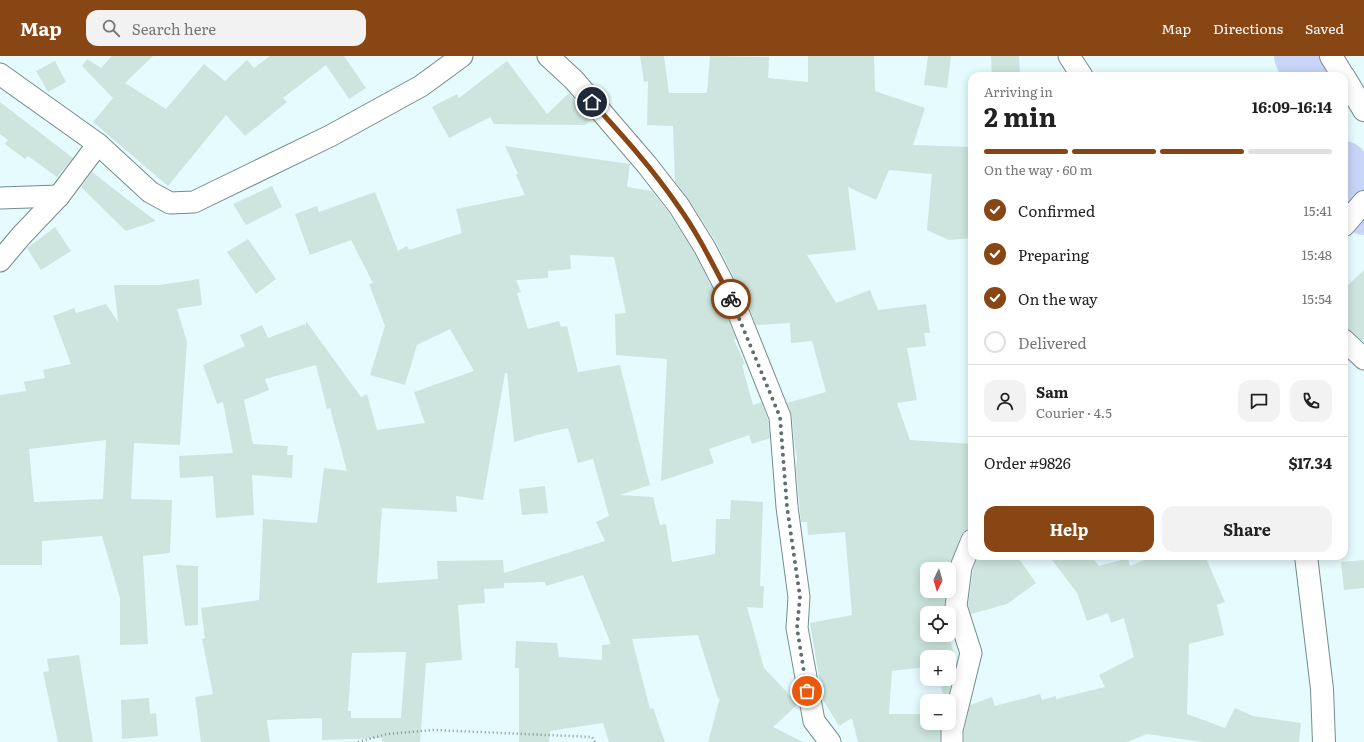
<!DOCTYPE html>
<html lang="en">
<head>
<meta charset="utf-8">
<style>
  :root { --surface:#fff; --page:#f2f2f2; --text:#222; --muted:#767676; --line:#e0e0e0; --accent:#884614 }
  body { margin:0; font-family:Literata,serif; background:var(--page); color:var(--text); height:100vh; display:flex; flex-direction:column; font-size:15px; white-space:nowrap }
  * { box-sizing:border-box; margin:0 }
  p { font-size:13px; color:var(--muted) }
  .icon { flex:none; width:22px; height:22px; fill:none; stroke:currentColor; stroke-width:2; stroke-linecap:round; stroke-linejoin:round }
  .map { position:relative; flex:1; overflow:hidden }
  .drawer { position:absolute; left:968px; top:16px; width:380px; height:488px; display:flex; flex-direction:column; background:var(--surface); border-radius:12px; box-shadow:0 2px 10px #0003 }
  .drawer>* { flex:none }
  .needle { width:26px; rotate:185deg }
  .tools { position:absolute; left:920px; top:506px; display:grid; gap:8px }
  .tools a { display:grid; place-items:center; width:36px; height:36px; border-radius:8px; background:var(--surface); box-shadow:0 2px 10px #0003; font-size:20px }
  .pin { position:absolute; display:grid; place-items:center; width:34px; height:34px; color:#fff; margin:-17px; border:2px solid #fff; border-radius:50%; box-shadow:0 1px 4px #0007 }
  .courier { position:absolute; display:grid; place-items:center; width:40px; height:40px; margin:-20px; border:3px solid #884614; border-radius:50%; background:#fff; color:#222; box-shadow:0 1px 5px #0007 }
  .headline em { font-style:normal; font-weight:700 }
  .headline div { display:flex; flex-direction:column-reverse }
  .headline { display:flex; align-items:center; justify-content:space-between; height:68px; padding:0 16px }
  h1 { font-size:26px; font-weight:700; line-height:30px }
  .bar { display:grid; grid-template-columns:repeat(4,1fr); gap:6px 4px; align-content:center; height:48px; padding:0 16px }
  .bar i { height:5px; border-radius:3px; background:var(--line) }
  .bar .current { background:var(--accent) }
  .bar p { grid-column:span 4 }
  .line { display:flex; align-items:center; gap:10px; padding:0 16px; border-top:1px solid var(--line) }
  .line div { flex:1 }
  .round { display:grid; place-items:center; flex:none; width:42px; height:42px; border-radius:12px; background:var(--page) }
  ol { padding:0 16px; list-style:none }
  li { display:flex; align-items:center; gap:12px; height:44px }
  li p { margin-inline-start:auto }
  li .icon { padding:4px; border-radius:50%; background:var(--accent); color:#fff; stroke-width:4 }
  li:last-child { color:var(--muted) }
  li i { width:22px; height:22px; border:2px solid var(--line); border-radius:50% }
  .action { display:flex; gap:8px; margin-top:auto; padding:8px 16px }
  .action a { flex:1; height:46px; border-radius:12px; background:var(--accent); color:#fff; font-size:16px; font-weight:700; line-height:46px; text-align:center }
  .action a+a { background:var(--page); color:var(--text) }
  header { display:flex; align-items:center; gap:24px; box-sizing:border-box; height:56px; padding:0 20px; background:var(--accent); color:#fff }
  header strong { font-size:19px }
  nav { display:flex; gap:22px; margin-inline-start:auto; font-size:14px }
  .search { width:280px; height:36px; background:var(--page); display:flex; align-items:center; gap:10px; box-sizing:border-box; padding:0 14px; border-radius:12px; color:var(--muted); font-size:15px }
  .map>svg:first-child { display:block }
  .lines { fill:none; stroke-linecap:round; stroke-linejoin:round }
  .river { stroke:#c8d5f8; stroke-width:48 }
  .building { fill:#cde5de; fill-rule:evenodd }
  .street-casing { stroke:#748c8f; stroke-width:23 }
  .secondary-casing { stroke:#748c8f; stroke-width:24 }
  .path { stroke:#829194; stroke-width:2.5; stroke-dasharray:1 3; stroke-linecap:butt }
  .street { stroke:#fff; stroke-width:21 }
  .secondary { stroke:#fff; stroke-width:22 }
  .done { stroke:#616e70; stroke-width:4; stroke-dasharray:0 7.2 }
  .route { stroke:#884614; stroke-width:5 }
</style>
</head>
<body>
<header>
<strong>Map</strong>
<div class="search"><svg class="icon" aria-label="search" viewBox="0 0 24 24"><circle cx="10" cy="10" r="6"/><path d="M15 15l6 6"/></svg>Search here</div>
<nav><a>Map</a><a>Directions</a><a>Saved</a></nav>
</header>
<div class="map">
<svg width="1364" height="686" viewBox="0 0 1364 686">
  <rect width="100%" height="100%" fill="#e6fbfe"/>
  <g class="lines">
    <g class="river">
      <path d="M 1298,0 L 1307,20"/>
      <path d="M 1344,109 L 1364,155"/>
    </g>
  </g>
  <g class="building">
    <path d="M 112,0 L 153,0 L 125,27 L 166,53 L 204,8 L 225,25 L 247,4 L 254,12 L 270,0 L 344,0 L 366,32 L 349,43 L 326,9 L 283,42 L 287,46 L 245,80 L 226,59 L 168,130 L 93,66 L 113,42 L 82,10 L 87,3 L 101,12 Z"/>
    <path d="M 640,0 L 664,0 L 669,37 L 707,37 L 710,0 L 769,1 L 768,22 L 808,26 L 808,0 L 874,0 L 875,35 L 925,52 L 913,89 L 972,91 L 972,182 L 949,184 L 927,174 L 932,118 L 889,114 L 876,144 L 848,131 L 856,194 L 807,199 L 836,247 L 870,234 L 878,254 L 926,248 L 930,277 L 924,277 L 926,290 L 907,292 L 917,344 L 897,347 L 910,384 L 972,388 L 972,472 L 965,474 L 961,479 L 949,513 L 927,513 L 927,535 L 946,535 L 944,549 L 946,557 L 927,557 L 927,579 L 949,579 L 956,606 L 947,645 L 945,645 L 939,623 L 949,623 L 949,601 L 927,601 L 927,611 L 892,615 L 889,658 L 927,658 L 927,667 L 941,667 L 940,686 L 858,686 L 852,662 L 839,670 L 823,644 L 810,567 L 852,559 L 845,476 L 808,479 L 807,466 L 801,466 L 796,412 L 797,401 L 795,393 L 792,360 L 787,347 L 826,336 L 812,285 L 791,287 L 790,267 L 756,269 L 749,251 L 716,186 L 689,144 L 675,126 L 673,70 L 647,69 L 648,25 L 644,26 Z"/>
    <path d="M 928,0 L 951,0 L 947,32 L 924,29 Z"/>
    <path d="M 991,0 L 1019,0 L 1020,20 L 992,20 Z"/>
    <path d="M 55,5 L 66,26 L 48,36 L 36,15 Z"/>
    <path d="M 507,5 L 547,58 L 569,37 L 592,63 L 585,69 L 494,68 L 490,61 L 449,82 L 432,51 L 457,38 L 459,42 Z"/>
    <path d="M 0,46 L 73,102 L 57,121 L 28,100 L 25,103 L 5,88 L 8,84 L 0,78 Z"/>
    <path d="M 505,90 L 630,108 L 627,131 L 652,135 L 669,157 L 695,198 L 727,261 L 736,283 L 734,284 L 745,308 L 742,309 L 753,349 L 761,346 L 768,364 L 770,382 L 752,388 L 749,379 L 709,393 L 714,407 L 661,425 L 667,303 L 616,299 L 615,258 L 626,257 L 614,201 L 570,199 L 571,213 L 548,215 L 548,222 L 516,224 L 521,236 L 517,237 L 528,273 L 559,265 L 561,271 L 567,270 L 578,316 L 620,309 L 650,429 L 619,439 L 653,441 L 660,469 L 666,468 L 672,506 L 715,498 L 716,463 L 730,463 L 731,444 L 763,446 L 760,530 L 764,530 L 763,552 L 747,551 L 764,612 L 798,648 L 773,671 L 803,686 L 708,686 L 720,642 L 718,643 L 698,579 L 632,583 L 650,653 L 653,652 L 665,686 L 609,686 L 603,667 L 550,675 L 549,686 L 519,686 L 519,612 L 515,612 L 516,585 L 557,587 L 559,601 L 602,604 L 602,589 L 611,588 L 583,519 L 546,530 L 545,526 L 504,527 L 504,532 L 484,533 L 485,547 L 458,549 L 462,604 L 426,607 L 420,686 L 382,686 L 382,682 L 322,684 L 322,662 L 267,664 L 270,686 L 201,686 L 195,641 L 213,638 L 202,583 L 205,582 L 201,552 L 259,544 L 263,463 L 317,467 L 324,412 L 347,415 L 330,352 L 327,353 L 316,309 L 265,323 L 269,334 L 244,344 L 253,388 L 288,390 L 287,399 L 293,399 L 292,422 L 252,419 L 254,459 L 216,462 L 213,420 L 180,422 L 179,400 L 233,397 L 223,346 L 217,348 L 203,309 L 245,290 L 240,279 L 262,269 L 268,282 L 305,268 L 306,271 L 306,265 L 361,341 L 367,338 L 377,374 L 425,367 L 414,336 L 474,315 L 450,273 L 417,289 L 405,329 L 370,319 L 385,270 L 369,228 L 373,227 L 351,184 L 310,199 L 295,158 L 317,150 L 319,156 L 375,136 L 398,195 L 407,190 L 409,194 L 462,177 L 456,153 L 525,139 L 516,119 L 518,118 ZM 505,317 L 507,317 L 514,386 L 541,378 L 568,372 L 578,407 L 593,403 L 609,460 L 596,466 L 605,485 L 504,517 L 503,504 L 437,505 L 438,523 L 377,527 L 382,452 L 457,456 L 456,440 L 483,444 ZM 400,596 L 406,596 L 401,662 L 351,662 L 351,655 L 348,655 L 352,597 Z"/>
    <path d="M 92,116 L 132,147 L 156,165 L 126,175 L 81,131 Z"/>
    <path d="M 272,130 L 282,151 L 246,169 L 233,148 Z"/>
    <path d="M 55,171 L 71,195 L 41,214 L 27,192 Z"/>
    <path d="M 248,183 L 276,223 L 256,238 L 227,196 Z"/>
    <path d="M 1364,214 L 1364,282 L 1362,285 L 1352,275 L 1344,272 L 1344,233 Z"/>
    <path d="M 199,223 L 202,249 L 177,253 L 187,286 L 180,389 L 134,387 L 131,443 L 172,444 L 170,497 L 143,500 L 148,588 L 120,589 L 120,542 L 102,480 L 42,485 L 42,509 L 0,509 L 0,339 L 26,335 L 24,326 L 45,322 L 43,314 L 71,308 L 53,260 L 74,252 L 76,257 L 106,248 L 118,266 L 114,229 L 160,229 ZM 106,384 L 103,443 L 34,446 L 29,393 Z"/>
    <path d="M 545,430 L 548,457 L 522,459 L 519,433 Z"/>
    <path d="M 978,500 L 1017,500 L 1036,527 L 1007,548 L 971,558 L 968,549 L 973,514 Z"/>
    <path d="M 1049,500 L 1091,500 L 1099,510 L 1128,502 L 1130,510 L 1154,500 L 1205,500 L 1225,546 L 1217,549 L 1224,579 L 1189,588 L 1187,658 L 1225,672 L 1235,652 L 1253,660 L 1301,667 L 1299,686 L 1202,686 L 1147,678 L 1127,686 L 964,686 L 964,675 L 970,649 L 992,641 L 995,650 L 1040,638 L 1042,644 L 1056,640 L 1056,643 L 1105,631 L 1099,619 L 1134,601 L 1124,562 L 1111,567 L 1108,557 L 1087,565 L 1077,537 Z"/>
    <path d="M 1364,504 L 1364,532 L 1344,534 L 1341,506 Z"/>
    <path d="M 176,509 L 198,510 L 198,569 L 185,570 Z"/>
    <path d="M 79,599 L 93,686 L 58,686 L 43,616 L 49,615 L 47,603 Z"/>
    <path d="M 149,642 L 150,658 L 156,657 L 158,680 L 122,683 L 121,644 Z"/>
  </g>
  <g class="lines">
    <g class="street-casing">
      <g id="street">
        <path d="M 548,0 L 574,24 L 647,109 L 679,150 L 705,192 L 738,256 L 780,361 L 787,451 L 799,541 L 797,572 L 814,665 L 830,686"/>
        <path d="M 1069,0 L 1082,20"/>
        <path d="M 0,18 L 98,88 L 150,136 L 170,147 L 194,146 L 330,80 L 421,30 L 462,0"/>
        <path d="M 0,142 L 59,140"/>
        <path d="M 0,205 L 21,180 L 59,140 L 98,88"/>
        <path d="M 1344,284 L 1364,303"/>
        <path d="M 952,686 L 952,674 L 971,597 L 956,550 L 961,511 L 972,484"/>
      </g>
    </g>
    <g class="secondary-casing">
      <g id="secondary">
        <path d="M 1331,0 L 1343,20"/>
        <path d="M 1344,21 L 1364,54"/>
        <path d="M 1344,169 L 1364,146"/>
        <path d="M 1306,500 L 1322,633 L 1324,686"/>
      </g>
    </g>
    <path class="path" d="M 358,686 L 387,678 L 434,674 L 592,681 L 595,686"/>
    <use href="#street" class="street"/>
    <use href="#secondary" class="secondary"/>
  </g>
  <g class="lines">
    <path class="done" d="M 731,243 L 780,361 L 787,451 L 800,541 L 797,572 L 807,635"/>
    <path class="route" d="M 592,46 C 622,79 653,113 678,150 C 699,179 714,211 731,243"/>
  </g>
</svg>
<div class="tools">
<a><svg class="needle" viewBox="-14 -14 28 28"><path d="M0-13l5 13h-10z" fill="#e53935"/><path d="M0 13l5-13h-10z" fill="#767676"/></svg></a>
<a><svg class="icon" aria-label="locate" viewBox="0 0 24 24"><circle cx="12" cy="12" r="6"/><path d="M12 2v4M12 18v4M2 12h4M18 12h4"/></svg></a>
<a>+</a>
<a>−</a>
</div>
<div class="pin" style="left:807px;top:635px;background:#ea580c"><svg class="icon" aria-label="bag" viewBox="0 0 24 24"><path d="M5 8h14l-1 12H6zM9 8a3 3 0 0 1 6 0"/></svg></div>
<div class="pin" style="left:592px;top:46px;background:#1f2937"><svg class="icon" aria-label="home" viewBox="0 0 24 24"><path d="M3 11l9-7 9 7M6 9v11h12V9"/></svg></div>
<div class="courier" style="left:731px;top:243px"><svg class="icon" aria-label="bike" viewBox="0 0 24 24"><circle cx="6" cy="16" r="4"/><circle cx="18" cy="16" r="4"/><path d="M6 16l4-8h5l3 8M10 8l3 8H6M13 5h3"/></svg></div>
<section class="drawer">
<div class="headline"><div><h1>2 min</h1><p>Arriving in</p></div><em>16:09–16:14</em></div>
<div class="bar"><i class="current"></i><i class="current"></i><i class="current"></i><i></i><p>On the way · 60 m</p></div>
<ol>
<li><svg class="icon" aria-label="check" viewBox="0 0 24 24"><path d="M5 12l5 5 9-10"/></svg>Confirmed<p>15:41</p></li>
<li><svg class="icon" aria-label="check" viewBox="0 0 24 24"><path d="M5 12l5 5 9-10"/></svg>Preparing<p>15:48</p></li>
<li><svg class="icon" aria-label="check" viewBox="0 0 24 24"><path d="M5 12l5 5 9-10"/></svg>On the way<p>15:54</p></li>
<li><i></i>Delivered</li>
</ol>
<div class="line" style="height:72px"><a class="round"><svg class="icon" aria-label="person" viewBox="0 0 24 24"><circle cx="12" cy="8" r="4"/><path d="M4 21q1-7 8-7t8 7"/></svg></a><div><b>Sam</b><p>Courier · 4.5</p></div><a class="round"><svg class="icon" aria-label="chat" viewBox="0 0 24 24"><path d="M4 5h16v11H9l-5 4z"/></svg></a><a class="round"><svg class="icon" aria-label="phone" viewBox="0 0 24 24"><path d="M5 4h4l2 5-3 2q2 4 5 5l2-3 5 2v4C11 20 4 13 5 4z"/></svg></a></div>
<div class="line" style="height:52px"><div>Order #9826</div><b>$17.34</b></div>
<div class="action"><a>Help</a><a>Share</a></div>
</section>
</div>
</body>
</html>
